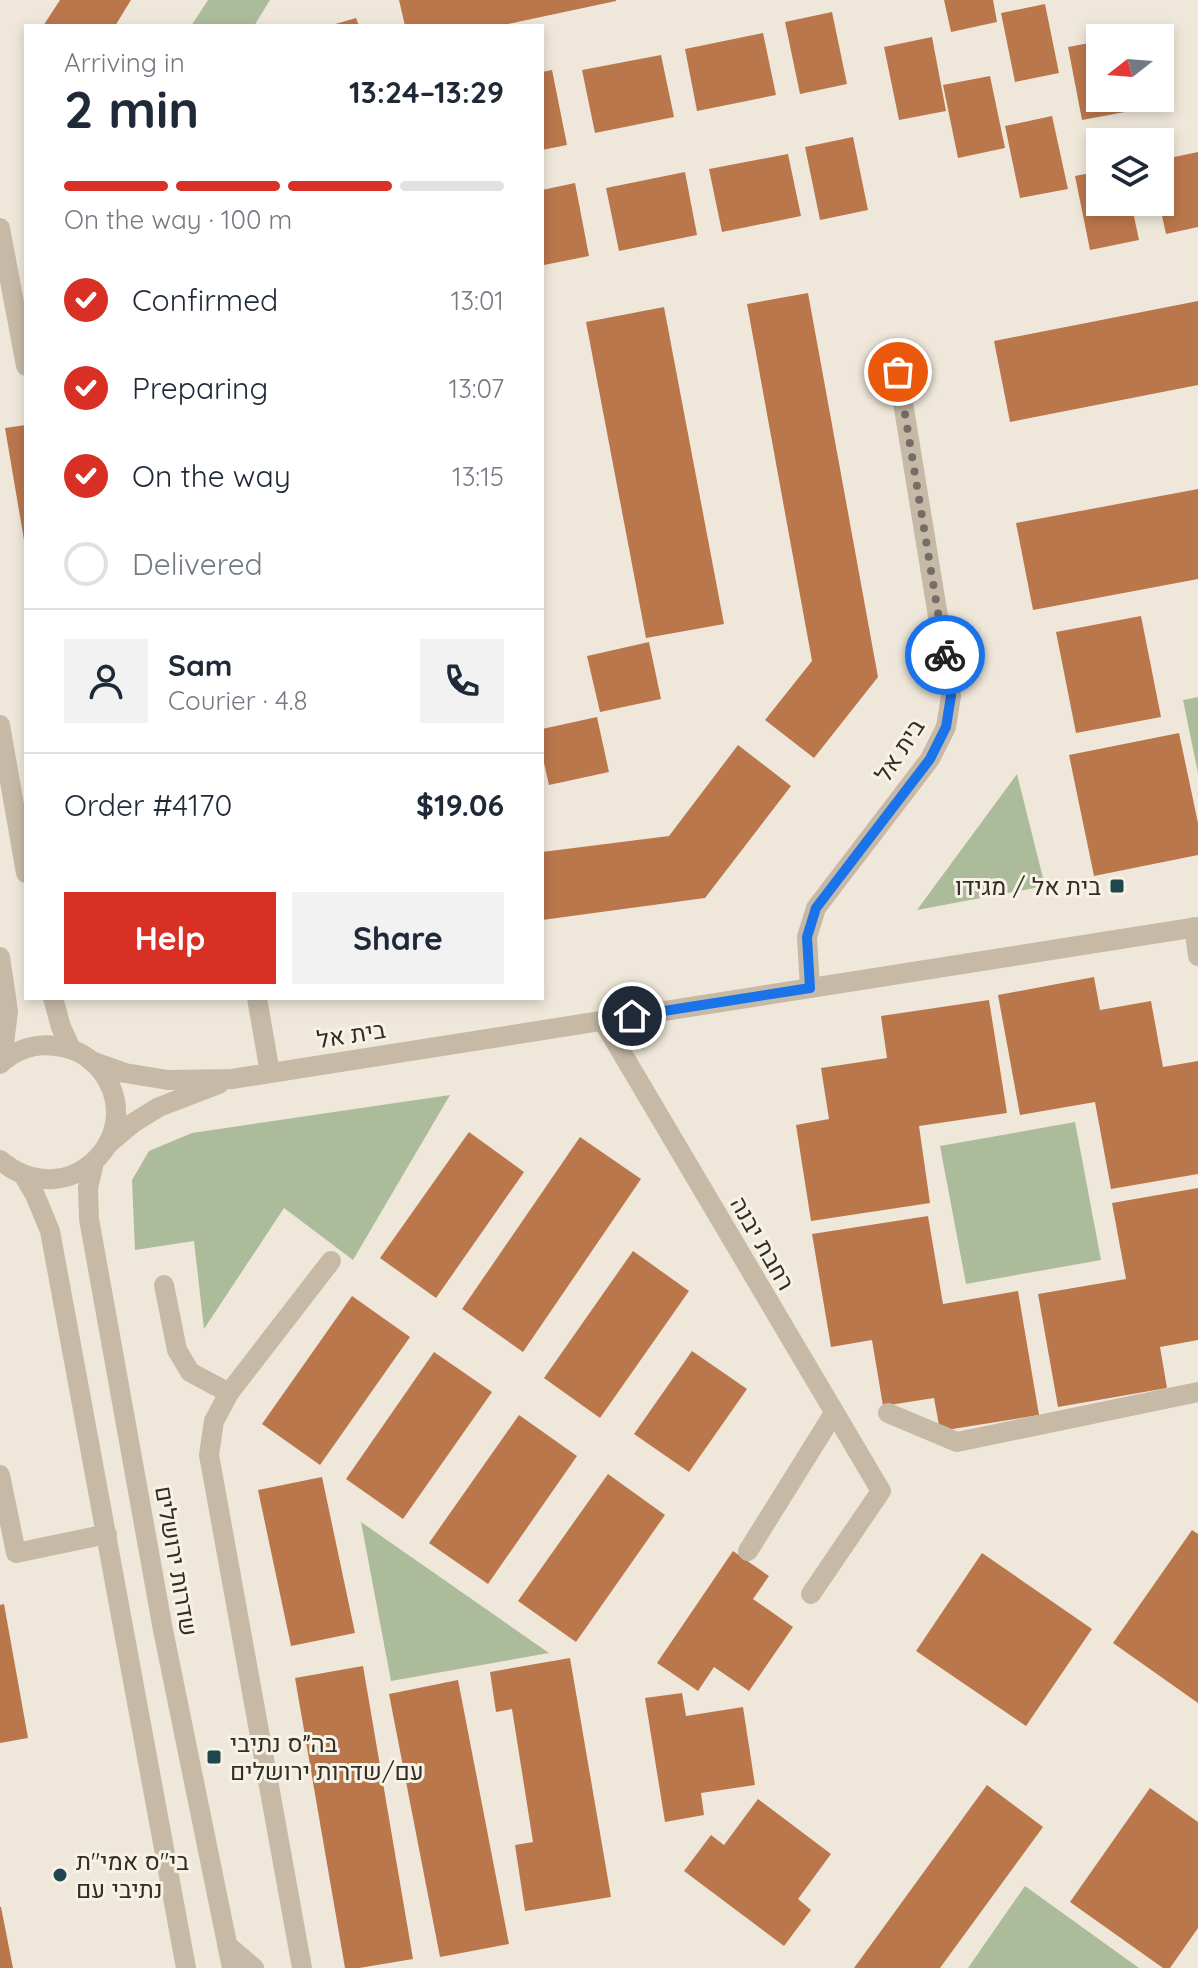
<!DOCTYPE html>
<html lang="en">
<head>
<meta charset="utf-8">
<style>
  :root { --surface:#fff; --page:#f2f2f3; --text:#1f2937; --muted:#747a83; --line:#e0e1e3; --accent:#d93025 }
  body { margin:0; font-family:Quicksand,Heebo,sans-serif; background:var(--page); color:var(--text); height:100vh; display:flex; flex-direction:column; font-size:30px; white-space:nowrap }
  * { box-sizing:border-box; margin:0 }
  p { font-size:26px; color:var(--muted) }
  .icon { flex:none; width:44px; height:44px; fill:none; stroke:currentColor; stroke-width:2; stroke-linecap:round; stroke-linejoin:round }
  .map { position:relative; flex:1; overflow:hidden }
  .details { position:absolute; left:24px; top:24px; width:520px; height:976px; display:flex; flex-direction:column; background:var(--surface); border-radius:0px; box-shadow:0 4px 12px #0003 }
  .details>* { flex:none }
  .needle { width:52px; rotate:253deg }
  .fabs { position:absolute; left:1086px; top:24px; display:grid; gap:16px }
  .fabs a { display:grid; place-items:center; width:88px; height:88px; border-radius:0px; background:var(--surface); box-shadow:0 4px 12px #0003; font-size:40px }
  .pin { position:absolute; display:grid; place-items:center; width:68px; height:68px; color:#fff; margin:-34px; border:4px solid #fff; border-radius:50%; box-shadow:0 2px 8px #0007 }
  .courier { position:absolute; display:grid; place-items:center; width:80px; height:80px; margin:-40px; border:6px solid #1a73e8; border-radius:50%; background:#fff; color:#222; box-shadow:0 2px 10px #0007 }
  .overview em { font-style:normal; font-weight:800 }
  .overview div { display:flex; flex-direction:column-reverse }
  .overview { display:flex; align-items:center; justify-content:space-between; height:136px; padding:0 40px }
  h1 { font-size:52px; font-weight:800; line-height:60px }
  .bar { display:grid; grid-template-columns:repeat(4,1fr); gap:12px 8px; align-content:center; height:96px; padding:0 40px }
  .bar i { height:10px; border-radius:6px; background:var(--line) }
  .bar .on { background:var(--accent) }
  .bar p { grid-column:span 4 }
  .line { display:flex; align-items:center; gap:20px; padding:0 40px; border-top:2px solid var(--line) }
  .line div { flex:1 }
  .round { display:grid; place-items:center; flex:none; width:84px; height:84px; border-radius:0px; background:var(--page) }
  ol { padding:0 40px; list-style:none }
  li { display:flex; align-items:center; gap:24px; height:88px }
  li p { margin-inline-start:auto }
  li .icon { padding:8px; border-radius:50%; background:var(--accent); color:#fff; stroke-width:4 }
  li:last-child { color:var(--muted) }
  li i { width:44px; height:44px; border:4px solid var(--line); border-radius:50% }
  .primary-button { display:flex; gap:16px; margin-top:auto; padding:16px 40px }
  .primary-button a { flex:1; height:92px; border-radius:0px; background:var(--accent); color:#fff; font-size:32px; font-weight:800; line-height:92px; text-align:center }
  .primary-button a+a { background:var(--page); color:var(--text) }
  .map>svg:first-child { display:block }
  .green { fill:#acbc9b }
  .building { fill:#bb774c }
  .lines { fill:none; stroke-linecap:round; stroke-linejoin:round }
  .minor { stroke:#c6baa7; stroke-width:20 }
  .done { stroke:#756e66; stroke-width:8; stroke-dasharray:0 14.4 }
  .route { stroke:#1a73e8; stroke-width:10 }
  .poi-dot { fill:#204650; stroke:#f7f2e6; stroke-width:3 }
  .labels { text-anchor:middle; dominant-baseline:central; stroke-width:6; stroke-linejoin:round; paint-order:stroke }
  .street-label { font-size:24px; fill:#332c27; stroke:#f7f2e6 }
  .poi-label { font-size:24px; fill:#332c27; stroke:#f7f2e6; text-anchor:start }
</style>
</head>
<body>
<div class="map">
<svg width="1198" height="1968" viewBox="0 0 1198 1968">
  <rect width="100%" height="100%" fill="#efe8da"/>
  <g class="green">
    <path d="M 208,0 L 270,0 L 254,26 L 191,26 Z"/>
    <path d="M 1198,697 L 1198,773 L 1183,700 Z"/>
    <path d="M 1017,774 L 1045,886 L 917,910 Z"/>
    <path d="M 450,1095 L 353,1260 L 284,1208 L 204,1329 L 194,1241 L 135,1250 L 132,1180 L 149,1151 L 192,1133 Z"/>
    <path d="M 1075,1122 L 1101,1260 L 966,1284 L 940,1146 Z"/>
    <path d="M 361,1522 L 549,1653 L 391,1681 Z"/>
    <path d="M 1025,1886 L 1139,1968 L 968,1968 Z"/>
  </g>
  <g class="building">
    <path d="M 60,0 L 131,0 L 115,26 L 43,26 Z"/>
    <path d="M 399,0 L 616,0 L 616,1 L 498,26 L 405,26 Z"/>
    <path d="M 944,0 L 993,0 L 997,22 L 951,32 Z"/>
    <path d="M 1045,4 L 1059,73 L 1015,82 L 1001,13 Z"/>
    <path d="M 832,12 L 847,84 L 800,94 L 785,22 Z"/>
    <path d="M 356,18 L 359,26 L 332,26 L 332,25 Z"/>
    <path d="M 1155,30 L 1156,38 L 1122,38 L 1122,36 Z"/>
    <path d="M 763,33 L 776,95 L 697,111 L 685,49 Z"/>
    <path d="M 932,37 L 946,111 L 899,120 L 884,47 Z"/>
    <path d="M 1100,41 L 1100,98 L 1160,98 L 1160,68 L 1162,68 L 1168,104 L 1082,120 L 1068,47 Z"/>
    <path d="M 661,55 L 674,117 L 595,133 L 582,70 Z"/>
    <path d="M 552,70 L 567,145 L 542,150 L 542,72 Z"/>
    <path d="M 990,76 L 1005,148 L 958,158 L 943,85 Z"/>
    <path d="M 1052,116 L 1068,189 L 1020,198 L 1005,126 Z"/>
    <path d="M 853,137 L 868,210 L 820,220 L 805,147 Z"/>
    <path d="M 1198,152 L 1198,227 L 1166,234 L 1159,202 L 1160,160 Z"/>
    <path d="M 788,154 L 801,216 L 722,232 L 709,169 Z"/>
    <path d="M 1100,171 L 1100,202 L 1131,202 L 1139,240 L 1090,250 L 1075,176 Z"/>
    <path d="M 685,172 L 697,235 L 619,251 L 606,188 Z"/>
    <path d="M 575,183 L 589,256 L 544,265 L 542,190 Z"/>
    <path d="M 808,293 L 878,677 L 814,758 L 765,720 L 812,661 L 747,304 Z"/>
    <path d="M 1198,301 L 1198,385 L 1010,422 L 994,341 Z"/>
    <path d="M 664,307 L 724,624 L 646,638 L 586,322 Z"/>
    <path d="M 26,425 L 26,540 L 24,540 L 5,428 Z"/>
    <path d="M 1198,489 L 1198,579 L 1033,610 L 1016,523 Z"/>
    <path d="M 1141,616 L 1161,717 L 1076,733 L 1056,632 Z"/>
    <path d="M 649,642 L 661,699 L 600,712 L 587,656 Z"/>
    <path d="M 597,717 L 609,772 L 549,785 L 542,754 L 542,729 Z"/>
    <path d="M 1179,733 L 1198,823 L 1198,855 L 1094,876 L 1069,755 Z"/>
    <path d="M 738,745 L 791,786 L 705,898 L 542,920 L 542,852 L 669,836 Z"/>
    <path d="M 1094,977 L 1100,1010 L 1151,1001 L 1163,1067 L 1198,1061 L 1198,1174 L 1111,1189 L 1095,1102 L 1020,1115 L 998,995 Z"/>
    <path d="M 989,1000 L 1007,1113 L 919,1126 L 930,1203 L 811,1221 L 796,1125 L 829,1119 L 821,1068 L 887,1058 L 881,1016 Z"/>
    <path d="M 469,1132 L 524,1172 L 436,1298 L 380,1258 Z"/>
    <path d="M 580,1137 L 641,1179 L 523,1352 L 462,1309 Z"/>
    <path d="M 1198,1188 L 1198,1340 L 1160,1347 L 1167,1388 L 1058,1407 L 1038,1294 L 1126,1279 L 1112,1203 Z"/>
    <path d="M 928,1216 L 943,1304 L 1018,1291 L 1039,1415 L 940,1431 L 934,1398 L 883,1406 L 872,1340 L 831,1347 L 812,1234 Z"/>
    <path d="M 633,1251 L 689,1291 L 600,1418 L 544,1378 Z"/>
    <path d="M 352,1296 L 410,1337 L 320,1465 L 262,1424 Z"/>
    <path d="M 692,1351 L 747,1389 L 689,1472 L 634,1434 Z"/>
    <path d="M 434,1352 L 492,1392 L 403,1519 L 346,1479 Z"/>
    <path d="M 519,1415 L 577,1456 L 488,1584 L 429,1543 Z"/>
    <path d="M 608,1474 L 665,1515 L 576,1642 L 518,1601 Z"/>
    <path d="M 322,1477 L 355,1633 L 291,1646 L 258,1490 Z"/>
    <path d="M 1192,1530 L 1198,1534 L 1198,1703 L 1113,1643 Z"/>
    <path d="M 733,1551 L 769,1576 L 753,1599 L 793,1627 L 749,1691 L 714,1667 L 698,1691 L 657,1663 Z"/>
    <path d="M 982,1553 L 1092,1629 L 1026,1726 L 916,1651 Z"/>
    <path d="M 4,1604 L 28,1738 L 0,1743 L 0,1605 Z"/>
    <path d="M 570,1658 L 611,1897 L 525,1911 L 515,1845 L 533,1842 L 512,1709 L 496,1712 L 490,1672 Z"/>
    <path d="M 363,1666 L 413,1959 L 359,1968 L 345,1968 L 295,1678 Z"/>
    <path d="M 458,1680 L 509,1944 L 440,1957 L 389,1694 Z"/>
    <path d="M 682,1693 L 686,1716 L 743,1707 L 755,1785 L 701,1793 L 704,1815 L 665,1822 L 645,1698 Z"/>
    <path d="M 987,1785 L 1043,1827 L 940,1968 L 854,1968 Z"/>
    <path d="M 1150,1788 L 1198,1822 L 1198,1928 L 1170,1968 L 1163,1968 L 1070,1902 Z"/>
    <path d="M 758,1799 L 831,1854 L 798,1899 L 811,1910 L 784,1946 L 684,1871 L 711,1835 L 724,1845 Z"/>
    <path d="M 0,1907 L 1,1907 L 13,1968 L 0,1968 Z"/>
  </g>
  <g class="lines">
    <g class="minor">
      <path d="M 0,228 L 26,366"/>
      <path d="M 0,725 L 26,873"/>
      <path d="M 1194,927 L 1198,956"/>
      <path d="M 0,957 L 8,1011 L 2,1061"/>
      <path d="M 810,988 L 807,937 L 816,908 L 930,759 L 946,727 L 951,696 L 898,372"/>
      <path d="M 53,998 L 61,1027 L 71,1049"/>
      <path d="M 257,998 L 270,1073"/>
      <path d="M 603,1021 L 881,1491 L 811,1594"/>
      <path d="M 91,1061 L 125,1073 L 168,1080 L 232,1079 L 1198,927"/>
      <path d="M 0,1064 C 17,1048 39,1042 62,1047 C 78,1050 92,1059 102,1072 C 149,1135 68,1217 0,1160"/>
      <path d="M 108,1144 L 133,1123 L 159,1107 L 219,1084"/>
      <path d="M 94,1162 L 88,1188 L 89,1219 L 163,1630 L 232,1968"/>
      <path d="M 24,1176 L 35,1195 L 50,1231 L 186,1968"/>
      <path d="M 164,1285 L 177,1350 L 190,1372 L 229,1393"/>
      <path d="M 888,1413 L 957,1442 L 1198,1392"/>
      <path d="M 0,1475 L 16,1553 L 107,1534"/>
      <path d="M 748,1551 L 834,1413"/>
      <path d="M 227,1945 L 254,1968"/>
      <path d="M 302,1968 L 209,1455 L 214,1421 L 229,1393 L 331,1261"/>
    </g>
  </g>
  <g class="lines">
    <path class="done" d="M 898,372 L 945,655"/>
    <path class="route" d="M 632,1016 L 810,988 L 807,937 L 816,908 L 930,759 L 946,727 L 951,696 L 945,655"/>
  </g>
  <g class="poi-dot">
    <rect x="1109" y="878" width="16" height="16" rx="4"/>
    <rect x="206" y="1749" width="16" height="16" rx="4"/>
    <circle cx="60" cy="1875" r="8"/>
  </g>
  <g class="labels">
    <g class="street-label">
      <text transform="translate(899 750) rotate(-57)">בית אל</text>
      <text transform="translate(351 1034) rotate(-9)">בית אל</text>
      <text transform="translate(763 1243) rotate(60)">רחבת יבנה</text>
      <text transform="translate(177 1561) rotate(80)">שדרות ירושלים</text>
    </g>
    <g class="poi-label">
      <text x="1101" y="886" text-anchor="end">בית אל / מגידו</text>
      <text x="230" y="1743">בה״ס נתיבי<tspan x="230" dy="28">עם/שדרות ירושלים</tspan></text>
      <text x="76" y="1861">בי"ס אמי"ת<tspan x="76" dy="28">נתיבי עם</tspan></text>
    </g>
  </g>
</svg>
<div class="fabs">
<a><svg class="needle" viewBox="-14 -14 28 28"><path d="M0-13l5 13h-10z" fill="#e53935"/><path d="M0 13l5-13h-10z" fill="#747a83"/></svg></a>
<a><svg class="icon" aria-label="layers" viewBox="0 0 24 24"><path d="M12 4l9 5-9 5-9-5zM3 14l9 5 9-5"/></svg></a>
</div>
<div class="pin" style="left:898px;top:372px;background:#ea580c"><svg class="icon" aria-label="bag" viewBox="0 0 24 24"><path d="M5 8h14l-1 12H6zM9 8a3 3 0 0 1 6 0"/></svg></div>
<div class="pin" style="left:632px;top:1016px;background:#1f2937"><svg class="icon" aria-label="home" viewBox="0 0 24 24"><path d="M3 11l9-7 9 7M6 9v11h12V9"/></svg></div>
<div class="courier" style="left:945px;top:655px"><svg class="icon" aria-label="bike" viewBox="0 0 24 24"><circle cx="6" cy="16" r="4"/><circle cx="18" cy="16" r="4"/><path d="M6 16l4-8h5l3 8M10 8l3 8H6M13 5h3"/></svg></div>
<section class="details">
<div class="overview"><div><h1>2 min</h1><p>Arriving in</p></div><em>13:24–13:29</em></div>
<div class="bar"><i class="on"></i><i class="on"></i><i class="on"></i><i></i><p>On the way · 100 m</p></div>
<ol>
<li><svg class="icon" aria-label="check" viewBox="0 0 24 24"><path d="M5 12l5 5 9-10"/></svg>Confirmed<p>13:01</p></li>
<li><svg class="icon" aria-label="check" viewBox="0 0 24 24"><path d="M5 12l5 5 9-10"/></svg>Preparing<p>13:07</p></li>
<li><svg class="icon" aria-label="check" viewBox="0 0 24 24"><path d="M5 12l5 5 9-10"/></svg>On the way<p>13:15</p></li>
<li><i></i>Delivered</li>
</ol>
<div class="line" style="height:144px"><a class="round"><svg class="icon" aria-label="person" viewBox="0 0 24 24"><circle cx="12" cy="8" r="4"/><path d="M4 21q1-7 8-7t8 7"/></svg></a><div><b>Sam</b><p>Courier · 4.8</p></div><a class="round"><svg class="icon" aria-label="phone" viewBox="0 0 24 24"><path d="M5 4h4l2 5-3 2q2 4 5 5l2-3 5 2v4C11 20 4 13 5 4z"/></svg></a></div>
<div class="line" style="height:104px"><div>Order #4170</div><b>$19.06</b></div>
<div class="primary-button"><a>Help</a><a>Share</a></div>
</section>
</div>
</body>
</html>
